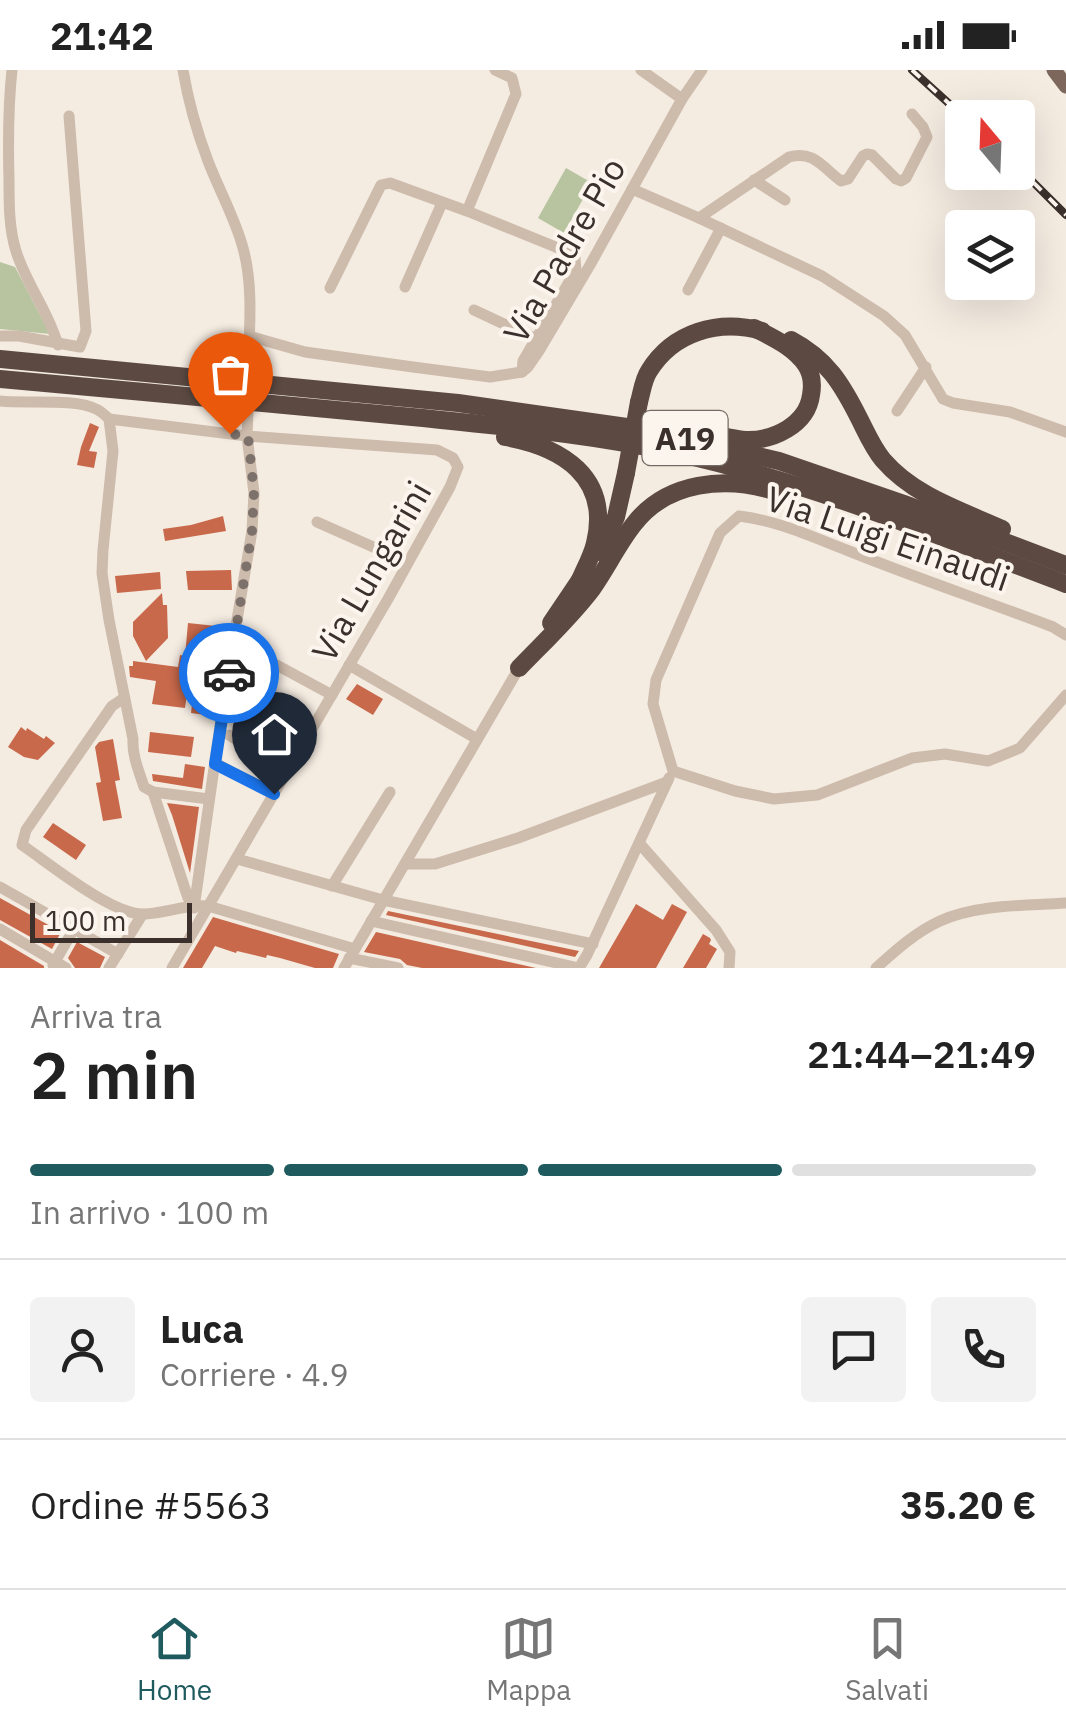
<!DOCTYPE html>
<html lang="it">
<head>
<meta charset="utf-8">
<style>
  :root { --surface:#fff; --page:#f2f2f2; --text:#222; --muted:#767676; --line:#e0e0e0; --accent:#1f5a5e }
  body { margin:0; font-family:"IBM Plex Sans",sans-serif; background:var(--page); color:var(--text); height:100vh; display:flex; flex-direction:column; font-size:38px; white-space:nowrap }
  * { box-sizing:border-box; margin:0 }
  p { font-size:32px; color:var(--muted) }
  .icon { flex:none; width:55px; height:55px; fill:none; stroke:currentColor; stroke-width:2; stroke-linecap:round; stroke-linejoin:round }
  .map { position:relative; height:898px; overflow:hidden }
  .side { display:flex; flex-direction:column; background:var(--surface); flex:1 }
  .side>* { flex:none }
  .needle { width:65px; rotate:341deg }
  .controls { position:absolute; left:945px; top:30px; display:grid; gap:20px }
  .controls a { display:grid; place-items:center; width:90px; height:90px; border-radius:10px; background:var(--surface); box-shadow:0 10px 40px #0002; font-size:50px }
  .scale { position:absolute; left:30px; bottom:25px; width:162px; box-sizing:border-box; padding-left:10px; border:5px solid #3b302b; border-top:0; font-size:28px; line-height:35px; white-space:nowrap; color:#3b302b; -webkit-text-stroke:8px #fbf5ee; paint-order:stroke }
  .pin { position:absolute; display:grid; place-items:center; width:85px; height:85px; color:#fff; margin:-102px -42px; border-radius:50% 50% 50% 0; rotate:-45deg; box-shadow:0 0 10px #0007 }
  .pin .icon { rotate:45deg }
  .courier { position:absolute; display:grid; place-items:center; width:100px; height:100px; margin:-50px; border:8px solid #1a73e8; border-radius:50%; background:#fff; color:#222; box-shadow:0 2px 12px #0007 }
  .head em { font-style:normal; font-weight:600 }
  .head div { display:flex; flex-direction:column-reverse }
  .head { display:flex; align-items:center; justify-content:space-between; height:170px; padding:0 30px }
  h1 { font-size:65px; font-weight:600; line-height:75px }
  .bar { display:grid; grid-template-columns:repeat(4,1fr); gap:15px 10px; align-content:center; height:120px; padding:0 30px }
  .bar i { height:12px; border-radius:8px; background:var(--line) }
  .bar .active { background:var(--accent) }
  .bar p { grid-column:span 4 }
  .line { display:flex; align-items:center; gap:25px; padding:0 30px; border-top:2px solid var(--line) }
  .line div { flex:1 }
  .round { display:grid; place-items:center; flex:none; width:105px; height:105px; border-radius:10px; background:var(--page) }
  .status { display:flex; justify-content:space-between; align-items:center; height:70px; padding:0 50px; background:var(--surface); direction:ltr }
  .status svg { height:28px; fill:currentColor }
  .dock { display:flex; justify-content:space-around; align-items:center; height:140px; border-top:2px solid var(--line); background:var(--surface); font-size:28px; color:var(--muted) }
  .dock a { display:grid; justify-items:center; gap:5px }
  .dock .active { color:var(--accent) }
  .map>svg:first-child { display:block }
  .green { fill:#b8c4a0 }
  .building { fill:#c8694b }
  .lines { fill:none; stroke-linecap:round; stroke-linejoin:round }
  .minor { stroke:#cdbbac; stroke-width:11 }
  .major { stroke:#7d675c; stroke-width:15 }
  .highway { stroke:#5c4a42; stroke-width:18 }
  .rail-casing { stroke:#3b302b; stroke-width:8 }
  .rail { stroke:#fbf5ee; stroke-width:4; stroke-dasharray:11; stroke-linecap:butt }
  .highway-bridge { stroke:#5c4a42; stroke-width:18 }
  .done { stroke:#7c716b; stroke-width:10; stroke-dasharray:0 18 }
  .route { stroke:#1a73e8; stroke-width:12 }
  .labels { text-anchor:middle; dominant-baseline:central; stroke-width:8; stroke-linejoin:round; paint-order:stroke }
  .shield { fill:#fbf5ee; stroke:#756b66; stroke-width:2.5 }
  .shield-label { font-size:32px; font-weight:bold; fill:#3b302b }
  .street-label { font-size:35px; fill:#3b302b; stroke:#fbf5ee }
</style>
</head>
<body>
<div class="status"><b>21:42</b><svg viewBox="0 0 49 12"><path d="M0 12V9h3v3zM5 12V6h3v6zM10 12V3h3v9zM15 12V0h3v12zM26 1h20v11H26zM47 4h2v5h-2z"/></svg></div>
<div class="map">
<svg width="1066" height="898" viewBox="0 0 1066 898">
  <rect width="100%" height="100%" fill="#f4ebe1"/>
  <g class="green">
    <path d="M 566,98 L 592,113 L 564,163 L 538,148 Z"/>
    <path d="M 0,192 L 15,197 L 50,264 L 0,259 Z"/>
  </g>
  <g class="building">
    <path d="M 90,353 L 99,357 L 89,381 L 97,382 L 94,398 L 77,395 L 81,377 Z"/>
    <path d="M 223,446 L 226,461 L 165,471 L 163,459 L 191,455 Z"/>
    <path d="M 231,500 L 232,520 L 188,520 L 186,501 Z"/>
    <path d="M 160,502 L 161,519 L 117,523 L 115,506 Z"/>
    <path d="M 162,523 L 163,535 L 167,535 L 168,568 L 146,591 L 133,566 L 133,552 Z"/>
    <path d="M 188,553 L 216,556 L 213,589 L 216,589 L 214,610 L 217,610 L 212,646 L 191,643 L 192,634 L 203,635 L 207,613 L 189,611 L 185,638 L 152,634 L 156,611 L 130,607 L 129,596 L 133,596 L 133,591 L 178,597 L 180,585 L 185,586 Z"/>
    <path d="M 357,614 L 383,629 L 373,645 L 346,629 Z"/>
    <path d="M 21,657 L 26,661 L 27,658 L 44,669 L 46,666 L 55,673 L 38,690 L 24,687 L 8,677 Z"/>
    <path d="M 150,662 L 194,667 L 191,687 L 148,682 Z"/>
    <path d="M 113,669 L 120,710 L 115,711 L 122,748 L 103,751 L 96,713 L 101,712 L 95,677 L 99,672 Z"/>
    <path d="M 185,694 L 205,697 L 202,719 L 153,711 L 152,704 L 183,708 Z"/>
    <path d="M 167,733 L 199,737 L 190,803 L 172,745 Z"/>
    <path d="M 53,753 L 86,775 L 76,790 L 43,767 Z"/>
    <path d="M 0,828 L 61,862 L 52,879 L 0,850 Z"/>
    <path d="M 636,834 L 663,850 L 672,834 L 687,842 L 656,898 L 599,898 Z"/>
    <path d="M 388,841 L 579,881 L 575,887 L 386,845 Z"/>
    <path d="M 213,847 L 339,884 L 333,898 L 315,898 L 280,888 L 267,885 L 266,888 L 237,881 L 236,883 L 215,876 L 202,898 L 183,898 Z"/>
    <path d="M 376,862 L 536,898 L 422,898 L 407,895 L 400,889 L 364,882 Z"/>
    <path d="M 703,864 L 710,868 L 711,870 L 709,874 L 717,879 L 706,898 L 683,898 Z"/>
    <path d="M 0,870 L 44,896 L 44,898 L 0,898 Z"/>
    <path d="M 77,872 L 105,887 L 100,898 L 75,898 L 68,888 Z"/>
  </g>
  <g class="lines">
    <g class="minor">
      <path d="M 12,0 C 8,37 8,73 9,111 C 9,134 9,159 16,181 C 26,214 48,240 58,275"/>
      <path d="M 183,0 C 188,30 197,62 208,91 C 219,120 235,148 243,178 C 254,217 249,263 248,303"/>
      <path d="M 641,0 L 682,29"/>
      <path d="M 754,110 L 785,130"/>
      <path d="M 632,119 L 699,148 L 822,206 L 884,246 L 905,265 L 943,329 L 953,333 L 1010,342 L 1066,362"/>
      <path d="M 467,141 L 516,24 L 512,8 L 495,0"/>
      <path d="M 699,148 L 789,87 C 814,80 823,98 841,111 L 848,109 L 863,86 L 867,84 L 872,85 L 896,109 L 901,111 L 906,108 L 927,67 L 923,57 L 912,44"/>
      <path d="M 405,217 L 442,133"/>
      <path d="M 330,218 L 381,115 L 390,113 L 467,141 L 568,182 L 575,188 L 576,200 L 523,291 L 522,302"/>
      <path d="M 688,220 L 721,158"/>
      <path d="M 474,240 L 536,269"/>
      <path d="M 0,266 L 19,266 L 80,277 L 86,261 L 69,46"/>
      <path d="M 249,266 L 305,282 L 413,297 L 490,307 L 522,302 L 528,297 L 539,281 L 590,195 L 682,29 L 702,0"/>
      <path d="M 0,331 C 25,334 75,328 96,339 C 101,341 105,345 109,349 L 113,381 L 103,480 L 102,503 L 109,550 L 133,669 C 132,686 139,701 144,717 L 153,722 L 188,828 L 194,835"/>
      <path d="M 897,341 L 926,297"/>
      <path d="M 109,349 L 247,366 L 437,380 L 453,388 L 458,397 L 450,417 L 388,529 L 172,898"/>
      <path d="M 317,452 L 407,492"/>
      <path d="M 234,572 L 332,625"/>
      <path d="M 349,595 L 477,669"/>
      <path d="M 225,621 L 308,667"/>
      <path d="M 124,628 L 112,636 L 26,760 L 22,775 C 50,794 113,846 145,844 C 167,843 186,834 208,836 L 355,879"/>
      <path d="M 229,665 L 288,701"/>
      <path d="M 215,693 L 274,724"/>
      <path d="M 673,701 L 653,634 L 656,610 L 720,463 L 739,446 C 779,451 812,467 849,481 C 916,508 985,531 1053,557 L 1066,565"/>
      <path d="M 673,701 L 735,721 L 774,729 L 817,725 L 912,688 L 945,684 L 988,691 L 1020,678 L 1066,625"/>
      <path d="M 153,722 L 209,729"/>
      <path d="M 640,774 L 716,860 L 730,882 L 729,898"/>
      <path d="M 237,789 L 383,830 L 593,874"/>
      <path d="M 405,794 L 435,794 L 518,768 L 667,712"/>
      <path d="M 332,816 L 390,722"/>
      <path d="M 0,817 L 118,884"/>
      <path d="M 194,838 L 225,621 L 252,461 L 254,423 L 247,366 L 248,341"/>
      <path d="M 371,851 L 579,898"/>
      <path d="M 0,859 L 66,898"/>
      <path d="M 349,888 L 398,898"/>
      <path d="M 53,895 L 78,852"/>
      <path d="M 109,898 L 142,845"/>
      <path d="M 344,898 L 519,598"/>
      <path d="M 579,898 L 587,885 L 669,708"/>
      <path d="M 876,898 C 896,880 916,862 940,851 C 978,834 1025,836 1066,833"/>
    </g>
    <path class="major" d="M 1054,0 L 1066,16"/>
    <g class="highway">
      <path d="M 791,270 C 827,289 842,314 860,350 C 867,364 873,378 883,390 C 914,426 960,440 1002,459"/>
      <path d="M 0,289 L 458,333 L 655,361 L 779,391 L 904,434 L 1066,495"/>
      <path d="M 0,309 C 141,322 282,334 423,348 C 506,357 589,364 671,382 C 807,411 936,465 1066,514"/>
      <path d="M 639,332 C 642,322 643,310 649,301 C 673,262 718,249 762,261"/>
      <path d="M 714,365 C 724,366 735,369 745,370 C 773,371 807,355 811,325 C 813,314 812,304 806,295 C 794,277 773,268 754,258"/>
      <path d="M 505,367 C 562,377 611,407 595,473 C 592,486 585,498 580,510"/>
      <path d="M 599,482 L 616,447 L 626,403"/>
      <path d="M 551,553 L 584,504"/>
      <path d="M 519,598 C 544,572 570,548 592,519 C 607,498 618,474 634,454 C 667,411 726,406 774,421"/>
    </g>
    <g class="rail-casing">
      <g id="rail">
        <path d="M 912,0 L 965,48"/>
        <path d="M 1018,97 L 1066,145"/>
      </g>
    </g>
    <use href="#rail" class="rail"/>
    <path class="highway-bridge" d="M 626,403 L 639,332"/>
  </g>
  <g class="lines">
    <path class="done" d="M 229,603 L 252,461 L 254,422 L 248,366 L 230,364"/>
    <path class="route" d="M 229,603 L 215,694 L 274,724"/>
  </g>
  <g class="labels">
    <rect class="shield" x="642.5" y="341" width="85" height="54" rx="8"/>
    <g class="shield-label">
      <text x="685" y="368">A19</text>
    </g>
    <g class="street-label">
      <text transform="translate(564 180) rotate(-60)">Via Padre Pio</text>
      <text transform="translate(888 468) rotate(19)">Via Luigi Einaudi</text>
      <text transform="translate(371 501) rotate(-60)">Via Lungarini</text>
    </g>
  </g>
</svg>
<div class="controls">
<a><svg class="needle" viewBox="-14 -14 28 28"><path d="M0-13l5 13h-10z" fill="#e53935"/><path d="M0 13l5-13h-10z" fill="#767676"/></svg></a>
<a><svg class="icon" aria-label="layers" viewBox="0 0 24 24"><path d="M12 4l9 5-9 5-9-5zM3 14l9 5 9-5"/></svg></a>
</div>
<div class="scale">100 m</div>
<div class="pin" style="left:230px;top:364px;background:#ea580c"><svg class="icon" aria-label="bag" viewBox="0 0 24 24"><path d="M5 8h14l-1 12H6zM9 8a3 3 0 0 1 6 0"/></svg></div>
<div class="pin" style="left:274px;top:724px;background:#1f2937"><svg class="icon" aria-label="home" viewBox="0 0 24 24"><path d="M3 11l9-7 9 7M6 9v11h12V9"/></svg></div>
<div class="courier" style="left:229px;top:603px"><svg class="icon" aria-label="car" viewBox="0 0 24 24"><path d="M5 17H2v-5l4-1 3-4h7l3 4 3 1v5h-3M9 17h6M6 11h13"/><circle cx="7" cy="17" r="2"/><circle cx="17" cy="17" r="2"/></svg></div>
</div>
<section class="side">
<div class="head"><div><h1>2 min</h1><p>Arriva tra</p></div><em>21:44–21:49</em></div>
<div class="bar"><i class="active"></i><i class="active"></i><i class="active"></i><i></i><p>In arrivo · 100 m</p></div>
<div class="line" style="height:180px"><a class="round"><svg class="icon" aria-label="person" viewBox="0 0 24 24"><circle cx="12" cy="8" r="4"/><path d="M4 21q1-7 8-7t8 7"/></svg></a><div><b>Luca</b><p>Corriere · 4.9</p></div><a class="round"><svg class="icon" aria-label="chat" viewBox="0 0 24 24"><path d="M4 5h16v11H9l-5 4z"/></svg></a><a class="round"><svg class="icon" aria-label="phone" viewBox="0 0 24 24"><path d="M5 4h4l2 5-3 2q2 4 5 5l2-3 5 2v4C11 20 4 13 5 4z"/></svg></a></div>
<div class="line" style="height:130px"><div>Ordine #5563</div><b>35.20 €</b></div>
</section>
<nav class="dock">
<a class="active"><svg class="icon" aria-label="home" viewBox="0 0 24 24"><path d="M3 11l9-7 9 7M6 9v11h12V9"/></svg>Home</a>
<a><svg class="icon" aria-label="map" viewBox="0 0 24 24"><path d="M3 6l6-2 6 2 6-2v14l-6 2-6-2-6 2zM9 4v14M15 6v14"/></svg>Mappa</a>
<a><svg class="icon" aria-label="saved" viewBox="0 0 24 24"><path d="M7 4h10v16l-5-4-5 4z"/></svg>Salvati</a>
</nav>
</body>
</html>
